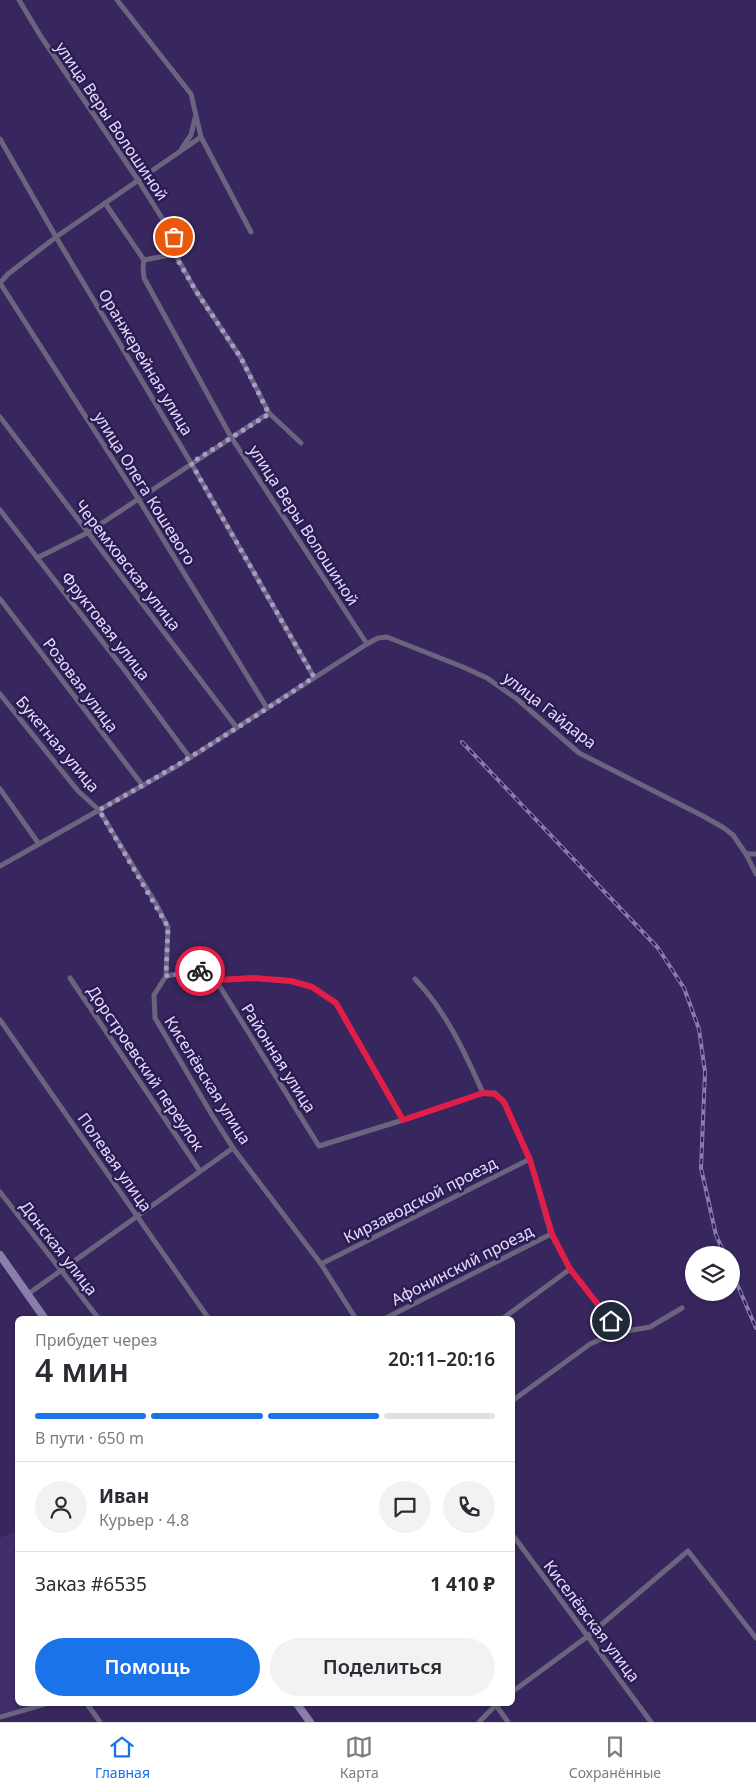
<!DOCTYPE html>
<html lang="ru">
<head>
<meta charset="utf-8">
<style>
  :root { --surface:#fff; --page:#f2f2f3; --text:#2b2b33; --muted:#7c7c81; --line:#e1e1e2; --accent:#1a73e8 }
  body { margin:0; font-family:"Noto Sans",sans-serif; background:var(--page); color:var(--text); height:100vh; display:flex; flex-direction:column; font-size:19px; white-space:nowrap }
  * { box-sizing:border-box; margin:0 }
  p { font-size:16px; color:var(--muted) }
  .icon { flex:none; width:28px; height:28px; fill:none; stroke:currentColor; stroke-width:2; stroke-linecap:round; stroke-linejoin:round }
  .map { position:relative; flex:1; overflow:hidden }
  .side { position:absolute; left:15px; top:1316px; width:500px; height:390px; display:flex; flex-direction:column; background:var(--surface); border-radius:8px; box-shadow:0 1px 4px #0004 }
  .side>* { flex:none }
  .buttons { position:absolute; left:685px; top:1246px; display:grid; gap:10px }
  .buttons a { display:grid; place-items:center; width:55px; height:55px; border-radius:50%; background:var(--surface); box-shadow:0 1px 4px #0004; font-size:25px }
  .pin { position:absolute; display:grid; place-items:center; width:42px; height:42px; color:#fff; margin:-21px; border:2px solid #fff; border-radius:50%; box-shadow:0 1px 5px #0007 }
  .courier { position:absolute; display:grid; place-items:center; width:50px; height:50px; margin:-25px; border:4px solid #e11d48; border-radius:50%; background:#fff; color:#222; box-shadow:0 1px 6px #0007 }
  .headline em { font-style:normal; font-weight:600 }
  .headline div { display:flex; flex-direction:column-reverse }
  .headline { display:flex; align-items:center; justify-content:space-between; height:85px; padding:0 20px }
  h1 { font-size:32px; font-weight:600; line-height:38px }
  .bar { display:grid; grid-template-columns:repeat(4,1fr); gap:8px 5px; align-content:center; height:60px; padding:0 20px }
  .bar i { height:6px; border-radius:4px; background:var(--line) }
  .bar .current { background:var(--accent) }
  .bar p { grid-column:span 4 }
  .line { display:flex; align-items:center; gap:12px; padding:0 20px; border-top:1px solid var(--line) }
  .line div { flex:1 }
  .round { display:grid; place-items:center; flex:none; width:52px; height:52px; border-radius:26px; background:var(--page) }
  .button { display:flex; gap:10px; margin-top:auto; padding:10px 20px }
  .button a { flex:1; height:58px; border-radius:30px; background:var(--accent); color:#fff; font-size:20px; font-weight:600; line-height:58px; text-align:center }
  .button a+a { background:var(--page); color:var(--text) }
  .tabs { display:flex; justify-content:space-around; align-items:center; height:70px; border-top:1px solid var(--line); background:var(--surface); font-size:14px; color:var(--muted) }
  .tabs a { display:grid; justify-items:center; gap:2px }
  .tabs .current { color:var(--accent) }
  .map>svg:first-child { display:block }
  .built { fill:#402d6c }
  .lines { fill:none; stroke-linecap:round; stroke-linejoin:round }
  .street { stroke:#6a647f; stroke-width:5 }
  .secondary { stroke:#887faa; stroke-width:8 }
  .rail-casing { stroke:#887daa; stroke-width:4 }
  .rail { stroke:#2d1c52; stroke-width:2; stroke-dasharray:5.5; stroke-linecap:butt }
  .done { stroke:#a69cc6; stroke-width:5; stroke-dasharray:0 9 }
  .route { stroke:#e11d48; stroke-width:6 }
  .labels { text-anchor:middle; dominant-baseline:central; stroke-width:5; stroke-linejoin:round; paint-order:stroke }
  .street-label { font-size:16px; fill:#e2dbfe; stroke:#2d1c52 }
</style>
</head>
<body>
<div class="map">
<svg width="756" height="1722" viewBox="0 0 756 1722">
  <rect width="100%" height="100%" fill="#37275e"/>
  <path class="built" d="M 10,1533 L 18,1534 L 18,1704 L 32,1704 L 0,1714 L 0,1538 Z"/>
  <g class="lines">
    <g class="street">
      <path d="M 19,0 L 40,35 L 138,180 L 174,237 L 175,254 L 196,291 L 241,358 L 269,413"/>
      <path d="M 117,0 L 191,94 L 201,137 L 251,232"/>
      <path d="M 0,139 L 56,237 L 191,463 L 314,677"/>
      <path d="M 182,148 L 191,135 L 195,118"/>
      <path d="M 105,203 L 144,260 L 175,254"/>
      <path d="M 144,260 L 143,267 L 144,278 L 231,437 L 367,644"/>
      <path d="M 0,283 L 139,500 L 267,708"/>
      <path d="M 0,283 L 8,274 L 56,237 L 201,137"/>
      <path d="M 0,417 L 237,728"/>
      <path d="M 0,510 L 126,672 L 190,758"/>
      <path d="M 37,558 L 87,533 L 269,413 L 301,443"/>
      <path d="M 0,599 L 143,786"/>
      <path d="M 0,694 L 78,791 L 99,810 L 155,902 L 168,927 L 166,976 L 154,995 L 155,1018 L 212,1115 L 233,1148 L 321,1264 L 356,1319"/>
      <path d="M 0,789 L 39,844"/>
      <path d="M 746,854 L 756,854"/>
      <path d="M 0,866 L 177,766 L 367,644 L 378,638 L 387,637 L 463,667 L 487,678 L 517,699 L 579,753 L 703,816 L 724,828 L 733,835 L 746,854 L 756,874"/>
      <path d="M 166,976 L 209,969 L 319,1146 L 403,1120 L 483,1093 L 495,1093 L 504,1102 L 530,1159 L 551,1234 L 570,1269 L 611,1321 L 615,1333"/>
      <path d="M 70,978 L 200,1171"/>
      <path d="M 415,979 C 446,1011 465,1053 483,1093"/>
      <path d="M 217,980 L 254,978 L 291,981 L 312,987 L 336,1003 L 403,1120"/>
      <path d="M 0,1020 L 209,1319"/>
      <path d="M 0,1192 L 99,1319"/>
      <path d="M 321,1264 L 530,1159"/>
      <path d="M 28,1294 L 233,1148"/>
      <path d="M 384,1319 L 551,1234"/>
      <path d="M 502,1319 L 570,1269"/>
      <path d="M 512,1401 L 590,1344 L 615,1333 L 650,1327 L 682,1308"/>
      <path d="M 512,1534 L 651,1722"/>
      <path d="M 512,1692 L 588,1636 L 688,1551 L 756,1638"/>
      <path d="M 87,1704 L 100,1722"/>
      <path d="M 495,1704 L 508,1722"/>
      <path d="M 0,1717 L 45,1704"/>
      <path d="M 479,1722 L 497,1704"/>
    </g>
    <g class="secondary">
      <path d="M 0,1255 L 45,1319"/>
      <path d="M 297,1704 L 310,1722"/>
    </g>
    <g class="rail-casing">
      <g id="rail">
        <path d="M 462,742 L 658,948 L 684,988 L 699,1029 L 705,1072 L 701,1168 L 716,1235 L 725,1255"/>
        <path d="M 731,1270 L 756,1328"/>
      </g>
    </g>
    <use href="#rail" class="rail"/>
  </g>
  <g class="lines">
    <path class="done" d="M 174,237 L 174,254 L 196,291 L 241,358 L 269,414 L 191,463 L 314,677 C 244,725 173,769 99,810 L 168,927 L 166,976 L 200,971"/>
    <path class="route" d="M 200,971 L 209,969 L 217,980 L 254,978 L 291,981 L 312,987 L 336,1003 L 403,1120 L 483,1093 L 495,1094 L 504,1102 L 530,1160 L 552,1234 L 570,1269 L 611,1321"/>
  </g>
  <g class="labels">
    <g class="street-label">
      <text transform="translate(112 121) rotate(56)">улица Веры Волошиной</text>
      <text transform="translate(146 362) rotate(59)">Оранжерейная улица</text>
      <text transform="translate(145 488) rotate(58)">улица Олега Кошевого</text>
      <text transform="translate(304 525) rotate(57)">улица Веры Волошиной</text>
      <text transform="translate(128 565) rotate(52)">Черемховская улица</text>
      <text transform="translate(106 626) rotate(52)">Фруктовая улица</text>
      <text transform="translate(81 685) rotate(53)">Розовая улица</text>
      <text transform="translate(550 710) rotate(38)">улица Гайдара</text>
      <text transform="translate(58 744) rotate(50)">Букетная улица</text>
      <text transform="translate(279 1058) rotate(58)">Районная улица</text>
      <text transform="translate(146 1068) rotate(56)">Дорстроевский переулок</text>
      <text transform="translate(208 1080) rotate(58)">Киселёвская улица</text>
      <text transform="translate(115 1162) rotate(55)">Полевая улица</text>
      <text transform="translate(420 1200) rotate(-27)">Кирзаводской проезд</text>
      <text transform="translate(59 1248) rotate(52)">Донская улица</text>
      <text transform="translate(462 1265) rotate(-27)">Афонинский проезд</text>
      <text transform="translate(592 1621) rotate(53)">Киселёвская улица</text>
    </g>
  </g>
</svg>
<div class="buttons">
<a><svg class="icon" aria-label="layers" viewBox="0 0 24 24"><path d="M12 4l9 5-9 5-9-5zM3 14l9 5 9-5"/></svg></a>
</div>
<div class="pin" style="left:174px;top:237px;background:#ea580c"><svg class="icon" aria-label="bag" viewBox="0 0 24 24"><path d="M5 8h14l-1 12H6zM9 8a3 3 0 0 1 6 0"/></svg></div>
<div class="pin" style="left:611px;top:1321px;background:#1f2937"><svg class="icon" aria-label="home" viewBox="0 0 24 24"><path d="M3 11l9-7 9 7M6 9v11h12V9"/></svg></div>
<div class="courier" style="left:200px;top:971px"><svg class="icon" aria-label="bike" viewBox="0 0 24 24"><circle cx="6" cy="16" r="4"/><circle cx="18" cy="16" r="4"/><path d="M6 16l4-8h5l3 8M10 8l3 8H6M13 5h3"/></svg></div>
<section class="side">
<div class="headline"><div><h1>4 мин</h1><p>Прибудет через</p></div><em>20:11–20:16</em></div>
<div class="bar"><i class="current"></i><i class="current"></i><i class="current"></i><i></i><p>В пути · 650 m</p></div>
<div class="line" style="height:90px"><a class="round"><svg class="icon" aria-label="person" viewBox="0 0 24 24"><circle cx="12" cy="8" r="4"/><path d="M4 21q1-7 8-7t8 7"/></svg></a><div><b>Иван</b><p>Курьер · 4.8</p></div><a class="round"><svg class="icon" aria-label="chat" viewBox="0 0 24 24"><path d="M4 5h16v11H9l-5 4z"/></svg></a><a class="round"><svg class="icon" aria-label="phone" viewBox="0 0 24 24"><path d="M5 4h4l2 5-3 2q2 4 5 5l2-3 5 2v4C11 20 4 13 5 4z"/></svg></a></div>
<div class="line" style="height:65px"><div>Заказ #6535</div><b>1 410 ₽</b></div>
<div class="button"><a>Помощь</a><a>Поделиться</a></div>
</section>
</div>
<nav class="tabs">
<a class="current"><svg class="icon" aria-label="home" viewBox="0 0 24 24"><path d="M3 11l9-7 9 7M6 9v11h12V9"/></svg>Главная</a>
<a><svg class="icon" aria-label="map" viewBox="0 0 24 24"><path d="M3 6l6-2 6 2 6-2v14l-6 2-6-2-6 2zM9 4v14M15 6v14"/></svg>Карта</a>
<a><svg class="icon" aria-label="saved" viewBox="0 0 24 24"><path d="M7 4h10v16l-5-4-5 4z"/></svg>Сохранённые</a>
</nav>
</body>
</html>
